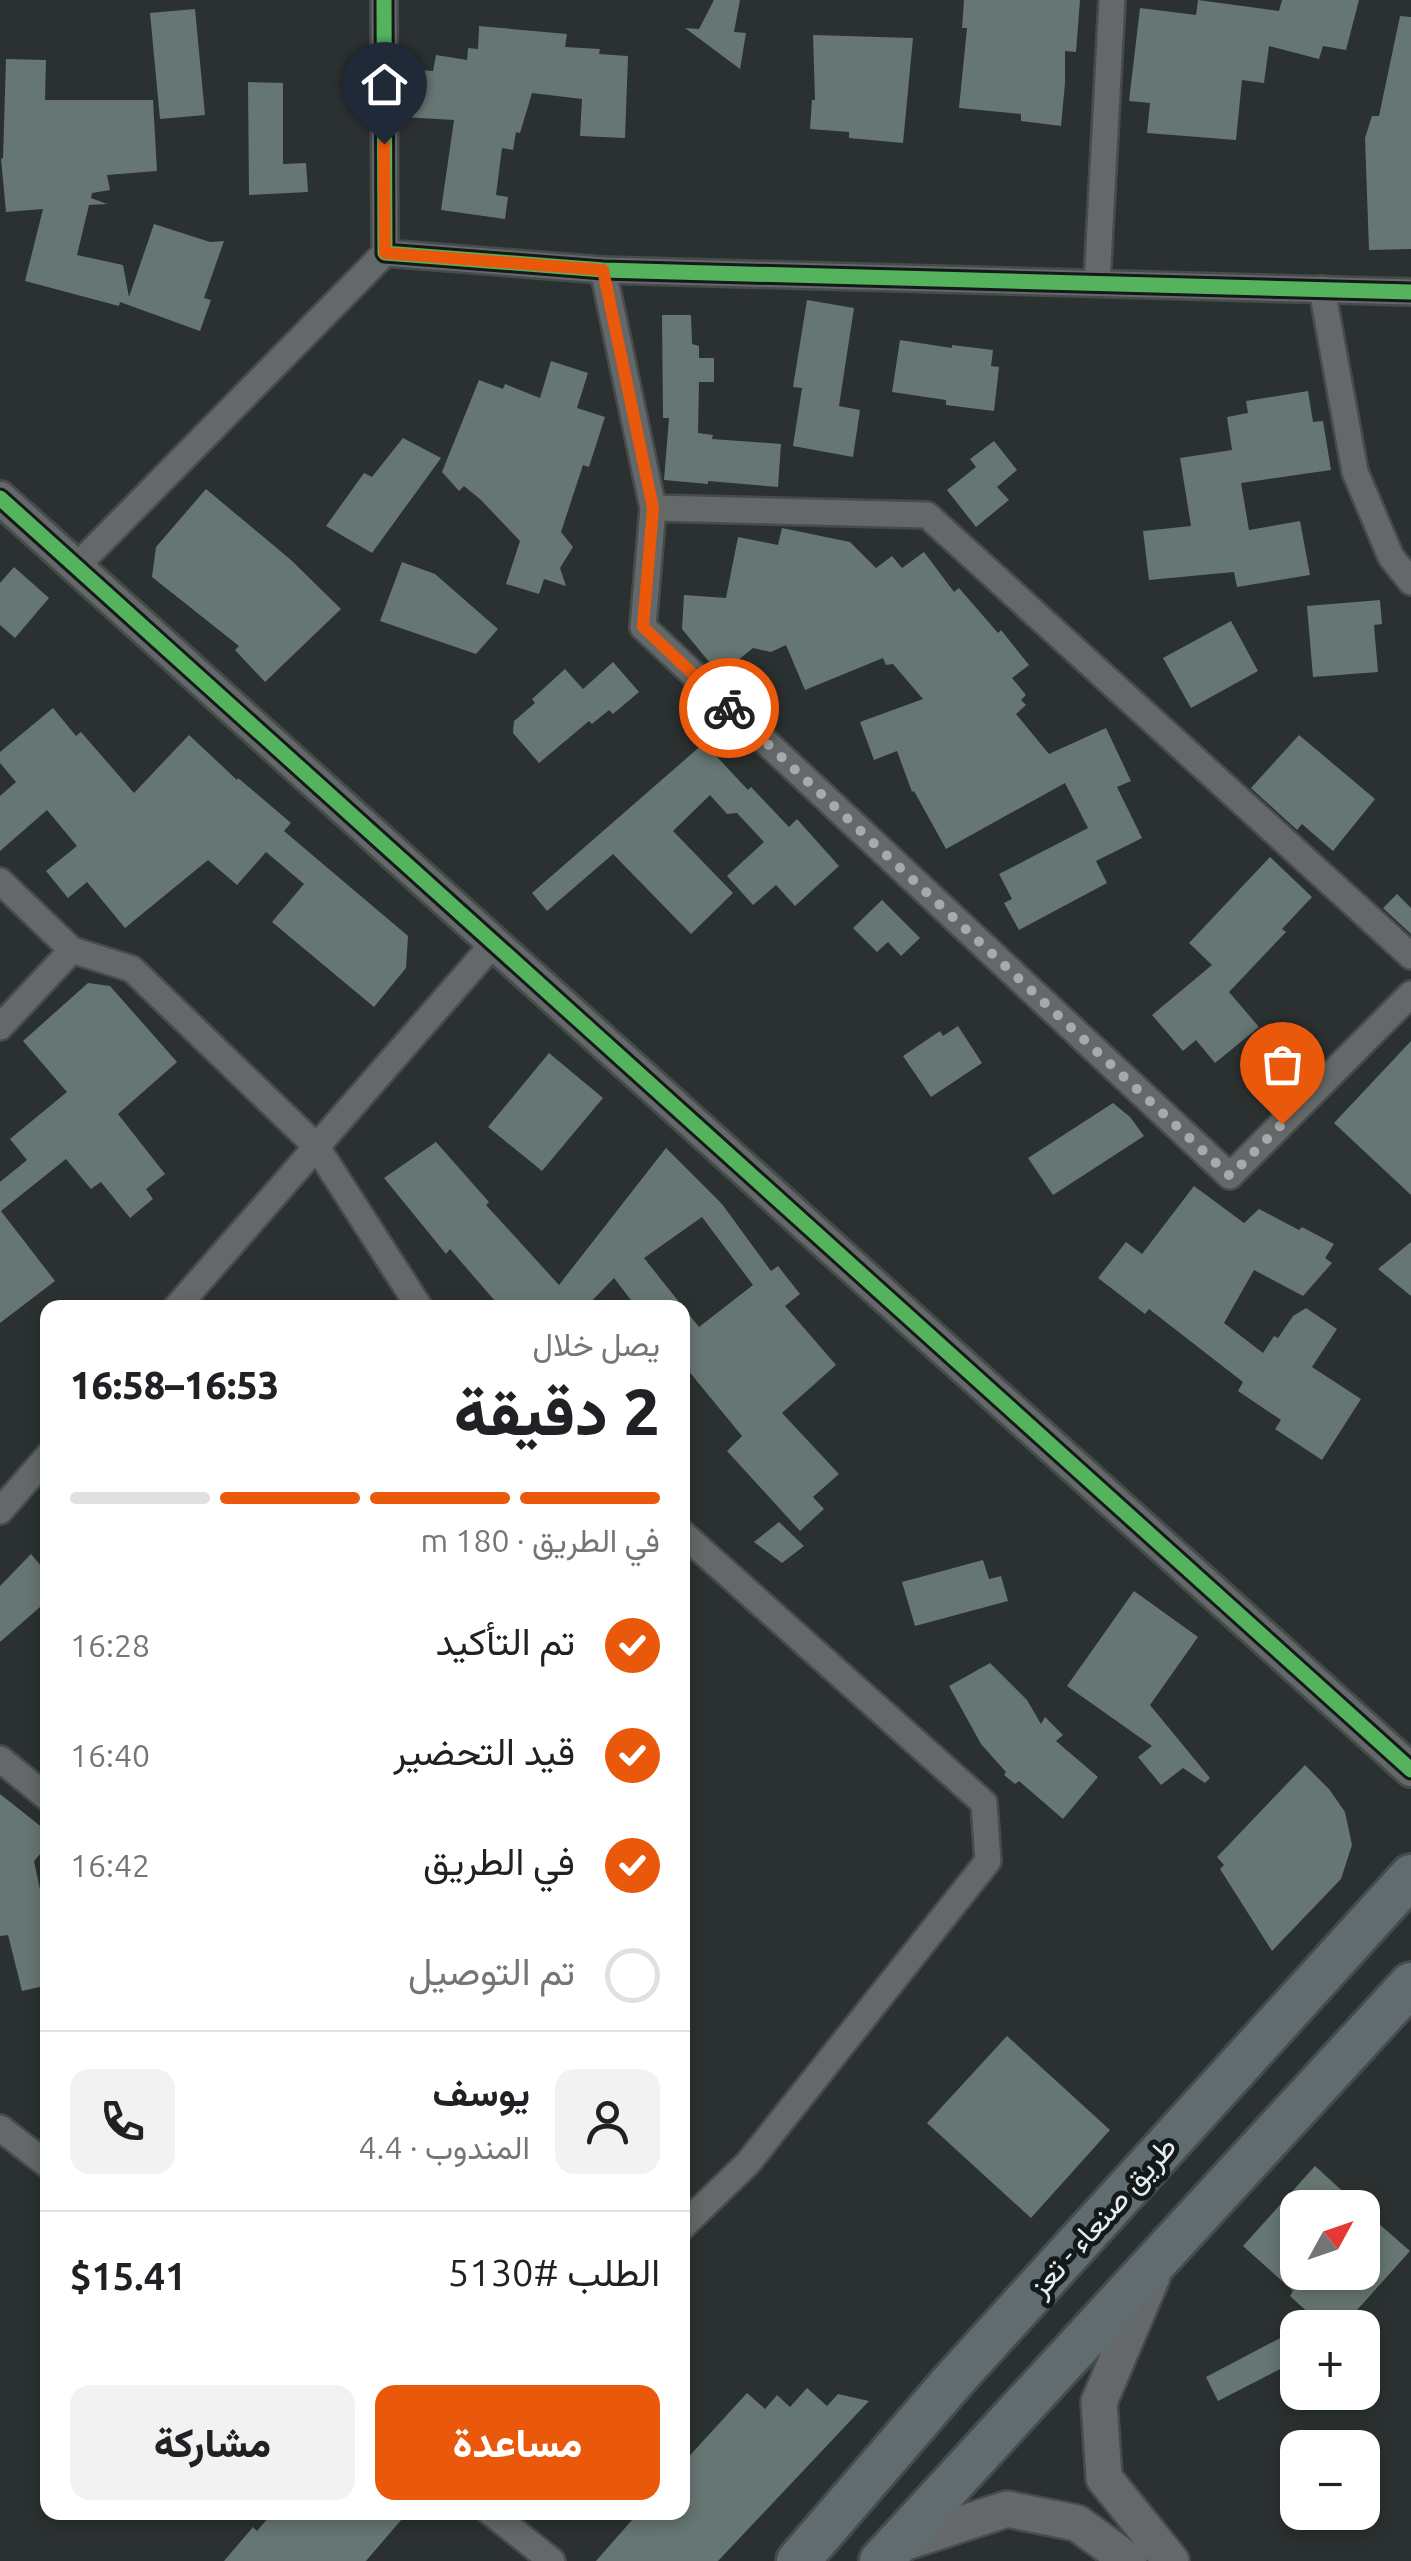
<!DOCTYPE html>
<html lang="ar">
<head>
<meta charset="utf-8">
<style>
  :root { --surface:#fff; --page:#f2f2f2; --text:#202124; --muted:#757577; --line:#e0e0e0; --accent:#ea580c }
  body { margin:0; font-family:Ubuntu,Vazirmatn,sans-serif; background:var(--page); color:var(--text); direction:rtl; height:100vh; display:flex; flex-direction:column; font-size:38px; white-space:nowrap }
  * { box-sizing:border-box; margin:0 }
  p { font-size:32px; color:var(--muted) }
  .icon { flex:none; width:55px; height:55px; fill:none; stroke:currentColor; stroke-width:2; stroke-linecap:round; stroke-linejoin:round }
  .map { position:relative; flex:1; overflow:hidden; direction:ltr }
  .details { position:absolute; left:40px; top:1300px; width:650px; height:1220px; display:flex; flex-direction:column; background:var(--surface); border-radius:20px; box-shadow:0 5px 15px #0003; direction:rtl }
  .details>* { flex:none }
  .needle { width:65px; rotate:50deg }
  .controls { position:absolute; left:1280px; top:2190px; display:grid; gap:20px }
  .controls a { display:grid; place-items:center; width:100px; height:100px; border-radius:20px; background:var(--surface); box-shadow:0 5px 15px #0003; font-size:50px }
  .pin { position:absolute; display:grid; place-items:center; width:85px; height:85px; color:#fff; margin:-102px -42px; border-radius:50% 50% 50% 0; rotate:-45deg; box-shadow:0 0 10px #0007 }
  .pin .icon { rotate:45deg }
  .courier { position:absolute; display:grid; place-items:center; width:100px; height:100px; margin:-50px; border:8px solid #ea580c; border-radius:50%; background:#fff; color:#222; box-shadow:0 2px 12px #0007 }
  .head em { font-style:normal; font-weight:800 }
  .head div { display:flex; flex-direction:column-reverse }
  .head { display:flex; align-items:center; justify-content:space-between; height:170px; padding:0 30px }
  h1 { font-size:65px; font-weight:800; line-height:75px }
  .bar { display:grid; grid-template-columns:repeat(4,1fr); gap:15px 10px; align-content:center; height:120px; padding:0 30px }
  .bar i { height:12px; border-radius:8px; background:var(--line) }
  .bar .active { background:var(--accent) }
  .bar p { grid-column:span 4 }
  .line { display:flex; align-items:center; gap:25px; padding:0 30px; border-top:2px solid var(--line) }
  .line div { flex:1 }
  .round { display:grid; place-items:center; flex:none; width:105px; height:105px; border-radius:20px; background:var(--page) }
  ol { padding:0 30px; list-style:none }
  li { display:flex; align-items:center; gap:30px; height:110px }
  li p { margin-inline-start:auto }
  li .icon { padding:10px; border-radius:50%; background:var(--accent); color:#fff; stroke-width:4 }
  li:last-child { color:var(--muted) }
  li i { width:55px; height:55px; border:5px solid var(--line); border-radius:50% }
  .primary-button { display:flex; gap:20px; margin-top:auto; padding:20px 30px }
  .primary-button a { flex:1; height:115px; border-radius:20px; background:var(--accent); color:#fff; font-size:40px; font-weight:800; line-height:115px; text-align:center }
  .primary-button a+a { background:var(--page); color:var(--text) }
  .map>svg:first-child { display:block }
  .building { fill:#667673; fill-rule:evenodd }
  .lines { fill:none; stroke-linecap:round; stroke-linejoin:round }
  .minor-casing { stroke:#464b4c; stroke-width:30 }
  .tertiary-casing { stroke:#464b4c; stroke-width:38 }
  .secondary-casing { stroke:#464b4c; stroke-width:40 }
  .trunk-casing { stroke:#464b4c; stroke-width:48 }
  .minor { stroke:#646868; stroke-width:25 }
  .tertiary { stroke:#646868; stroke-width:32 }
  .secondary { stroke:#646868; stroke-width:35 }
  .trunk { stroke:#606c70; stroke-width:42 }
  .cycleway-casing { stroke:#14191a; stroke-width:21 }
  .cycleway { stroke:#56b35d; stroke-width:15 }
  .done { stroke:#a5abac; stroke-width:10; stroke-dasharray:0 18 }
  .route { stroke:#ea580c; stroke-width:12 }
  .labels { text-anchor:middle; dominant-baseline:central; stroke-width:10; stroke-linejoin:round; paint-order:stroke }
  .street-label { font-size:30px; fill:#e7edee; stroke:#14191a }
</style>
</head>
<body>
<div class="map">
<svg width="1411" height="2561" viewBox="0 0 1411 2561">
  <rect width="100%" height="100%" fill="#2b3031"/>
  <g class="building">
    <path d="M 714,0 L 740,0 L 734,32 L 746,33 L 740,69 L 685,28 L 699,29 Z"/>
    <path d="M 964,0 L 1080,0 L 1076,52 L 1065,51 L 1065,83 L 1061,126 L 1021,121 L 1021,114 L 959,108 L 967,28 L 962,28 Z"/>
    <path d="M 1198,0 L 1279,11 L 1282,0 L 1359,0 L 1346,50 L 1323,46 L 1319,59 L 1269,46 L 1264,83 L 1242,80 L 1236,140 L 1147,133 L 1150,103 L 1129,101 L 1140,8 L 1196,15 Z"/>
    <path d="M 195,9 L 205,115 L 160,119 L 150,13 Z"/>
    <path d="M 1400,16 L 1411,17 L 1411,249 L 1369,250 L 1365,138 L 1372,116 L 1379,116 Z"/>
    <path d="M 479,26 L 567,34 L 565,47 L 600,49 L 599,54 L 628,56 L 625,138 L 580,136 L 582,99 L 532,93 L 520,133 L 516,132 L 513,150 L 502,148 L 496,195 L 508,197 L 505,219 L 441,210 L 454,120 L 403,117 L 406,69 L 433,71 L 436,55 L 467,60 L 468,48 L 478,49 Z"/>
    <path d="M 813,35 L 913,38 L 903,143 L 849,138 L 849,132 L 810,129 L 812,100 L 815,100 Z"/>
    <path d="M 6,59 L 46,60 L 45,100 L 153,100 L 157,171 L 107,175 L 110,190 L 92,193 L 91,198 L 107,204 L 89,205 L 77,255 L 123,265 L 129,297 L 154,224 L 210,242 L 224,241 L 204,298 L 211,300 L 200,331 L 120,302 L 119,306 L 25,281 L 43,209 L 6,212 L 1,159 L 3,158 Z"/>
    <path d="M 248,82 L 283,83 L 283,164 L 306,163 L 308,192 L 249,195 Z"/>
    <path d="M 807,300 L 854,308 L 839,406 L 860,410 L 853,457 L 793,446 L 802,388 L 793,387 Z"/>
    <path d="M 662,315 L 691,315 L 692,344 L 699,346 L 699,358 L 714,358 L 714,382 L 699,382 L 698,433 L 713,435 L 712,439 L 781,444 L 778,487 L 708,481 L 708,484 L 664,480 L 669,418 L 663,418 Z"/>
    <path d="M 900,340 L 952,348 L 952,345 L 993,350 L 991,366 L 999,367 L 994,411 L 946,405 L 946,400 L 892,392 Z"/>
    <path d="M 551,361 L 588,373 L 577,408 L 605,417 L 589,467 L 583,465 L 561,532 L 573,547 L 560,568 L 566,586 L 544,579 L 539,594 L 506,584 L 520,541 L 481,500 L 464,486 L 459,491 L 442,472 L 479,380 L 503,389 L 505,384 L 540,398 Z"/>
    <path d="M 1308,391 L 1313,422 L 1323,421 L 1331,470 L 1241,483 L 1249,530 L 1300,521 L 1310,575 L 1237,587 L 1234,572 L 1149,580 L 1143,531 L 1191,526 L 1180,458 L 1232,450 L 1227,417 L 1248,413 L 1246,401 Z"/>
    <path d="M 403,438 L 441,458 L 372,553 L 326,526 L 364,473 L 372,477 Z"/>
    <path d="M 994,441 L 1017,470 L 997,487 L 1009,500 L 976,527 L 947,490 L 976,467 L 970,459 Z"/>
    <path d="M 206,489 L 291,560 L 341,609 L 265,682 L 235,650 L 239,646 L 152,577 L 156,547 Z"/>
    <path d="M 782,528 L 850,542 L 876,568 L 892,556 L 902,568 L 924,552 L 954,592 L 959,588 L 998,633 L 1001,630 L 1029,665 L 1012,678 L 1026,695 L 1021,700 L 1026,705 L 1016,714 L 1049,754 L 1106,728 L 1131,781 L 1117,787 L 1142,838 L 1096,861 L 1107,883 L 1019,930 L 1004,903 L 1012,899 L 999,874 L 1088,828 L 1065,783 L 946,849 L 914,791 L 912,792 L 897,751 L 874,760 L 860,722 L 923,699 L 893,664 L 886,665 L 883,658 L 805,690 L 786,645 L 771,652 L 753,648 L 720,675 L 682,629 L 684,595 L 726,598 L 738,537 L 778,545 Z"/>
    <path d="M 402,562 L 435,574 L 498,629 L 476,654 L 380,621 Z"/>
    <path d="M 14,567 L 49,598 L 15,638 L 0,625 L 0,583 Z"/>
    <path d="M 1380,600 L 1382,624 L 1374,625 L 1378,672 L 1313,677 L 1307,606 Z"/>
    <path d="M 1231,621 L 1258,671 L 1191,708 L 1163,658 Z"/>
    <path d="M 613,662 L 639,692 L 613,714 L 609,710 L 592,724 L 589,721 L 539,763 L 513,733 L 514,721 L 535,703 L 532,699 L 565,669 L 583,689 Z"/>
    <path d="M 53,708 L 76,736 L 81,732 L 134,793 L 189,735 L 237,780 L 238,778 L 291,823 L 284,831 L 408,936 L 406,968 L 374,1007 L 272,922 L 304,884 L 266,852 L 237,885 L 208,860 L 125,928 L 87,882 L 68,898 L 46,871 L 77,846 L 47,810 L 0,851 L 0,796 L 16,782 L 0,763 L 0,752 Z"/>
    <path d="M 1299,735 L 1375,799 L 1333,851 L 1302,824 L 1297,830 L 1251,788 Z"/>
    <path d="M 704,743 L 748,790 L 751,787 L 789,827 L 797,819 L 839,866 L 795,906 L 776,885 L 753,905 L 727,876 L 764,842 L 737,813 L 727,814 L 710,795 L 673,831 L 733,893 L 691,934 L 613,854 L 547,911 L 532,893 Z"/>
    <path d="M 1270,857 L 1312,897 L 1282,929 L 1286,932 L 1229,992 L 1259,1027 L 1215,1063 L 1196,1040 L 1183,1051 L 1152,1015 L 1212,965 L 1189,943 Z"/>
    <path d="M 1397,894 L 1411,908 L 1411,934 L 1383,908 Z"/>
    <path d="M 882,900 L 920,938 L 901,956 L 888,942 L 877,952 L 853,928 Z"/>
    <path d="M 88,983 L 110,986 L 177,1062 L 118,1114 L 165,1174 L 146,1189 L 153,1199 L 130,1218 L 101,1182 L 91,1189 L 66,1159 L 1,1211 L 55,1281 L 0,1323 L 0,1182 L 27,1160 L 10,1139 L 67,1092 L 23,1041 Z"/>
    <path d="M 958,1026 L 982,1063 L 931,1097 L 903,1056 L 940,1031 L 943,1036 Z"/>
    <path d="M 1411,1041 L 1411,1195 L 1334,1123 Z"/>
    <path d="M 549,1053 L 603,1098 L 542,1171 L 488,1127 Z"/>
    <path d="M 1113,1103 L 1130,1117 L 1144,1136 L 1053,1195 L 1028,1158 Z"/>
    <path d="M 436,1142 L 489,1202 L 486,1205 L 559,1285 L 666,1148 L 722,1204 L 771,1271 L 778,1266 L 800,1294 L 785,1306 L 836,1365 L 782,1413 L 839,1474 L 813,1497 L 824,1509 L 800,1531 L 727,1451 L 742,1436 L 682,1363 L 682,1308 L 637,1308 L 614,1278 L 585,1308 L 501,1308 L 450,1249 L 446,1254 L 384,1178 ZM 702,1217 L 753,1285 L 699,1327 L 644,1258 Z"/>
    <path d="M 1194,1186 L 1244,1223 L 1259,1209 L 1299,1230 L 1302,1227 L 1334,1244 L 1325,1258 L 1332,1263 L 1303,1296 L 1254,1270 L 1224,1323 L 1263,1353 L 1274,1336 L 1278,1338 L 1293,1316 L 1306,1308 L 1337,1329 L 1312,1367 L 1361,1399 L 1322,1460 L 1275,1429 L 1281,1420 L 1238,1391 L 1243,1382 L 1149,1309 L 1145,1314 L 1098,1278 L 1126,1242 L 1142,1254 Z"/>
    <path d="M 1411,1242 L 1411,1296 L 1378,1269 Z"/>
    <path d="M 779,1522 L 804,1546 L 782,1563 L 754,1542 Z"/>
    <path d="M 31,1554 L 48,1574 L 48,1600 L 0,1642 L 0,1586 Z"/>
    <path d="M 983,1560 L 989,1579 L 1001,1576 L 1008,1601 L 915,1626 L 902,1582 Z"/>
    <path d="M 1134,1591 L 1198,1637 L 1150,1705 L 1210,1778 L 1205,1783 L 1183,1768 L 1161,1785 L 1138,1757 L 1152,1746 L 1067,1686 Z"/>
    <path d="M 990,1663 L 1027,1700 L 1041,1724 L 1045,1717 L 1063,1735 L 1056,1741 L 1098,1777 L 1063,1819 L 1019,1781 L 1015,1784 L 1004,1775 L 1006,1772 L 981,1744 L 949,1686 Z"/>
    <path d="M 1305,1765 L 1329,1789 L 1345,1812 L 1352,1845 L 1341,1879 L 1272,1951 L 1220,1869 L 1224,1865 L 1217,1857 Z"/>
    <path d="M 0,1794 L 48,1832 L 48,1845 L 34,1861 L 48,1927 L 48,1985 L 22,1991 L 8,1935 L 0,1936 Z"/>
    <path d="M 1007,2036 L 1110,2130 L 1031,2218 L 927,2123 Z"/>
    <path d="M 1315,2166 L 1361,2208 L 1298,2208 L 1298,2272 L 1362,2272 L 1362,2209 L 1410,2251 L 1341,2328 L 1325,2328 L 1290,2296 L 1293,2291 L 1243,2246 Z"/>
    <path d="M 1286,2335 L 1298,2360 L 1218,2401 L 1206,2377 Z"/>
    <path d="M 807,2388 L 827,2406 L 838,2394 L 869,2401 L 718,2561 L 596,2561 L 639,2512 L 682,2512 L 682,2464 L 747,2393 L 765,2409 L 777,2395 L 790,2407 Z"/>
    <path d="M 273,2512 L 408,2512 L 366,2561 L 224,2561 L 253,2527 L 257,2531 Z"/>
  </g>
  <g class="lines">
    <g class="minor-casing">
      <g id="minor">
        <path d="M 384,0 L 385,253 L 603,270 L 1411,292"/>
        <path d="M 603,270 L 653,508 L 927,515 L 1411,956"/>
        <path d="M 1097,283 L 1112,0"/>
        <path d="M 1322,289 L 1355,472 L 1391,557 L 1411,582"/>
        <path d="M 653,508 L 643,627 L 1230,1176 L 1411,994"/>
        <path d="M 76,567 L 385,253"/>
        <path d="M 0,881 L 72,950"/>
        <path d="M 0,1027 L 72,950 L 132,969 L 316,1146 L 420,1308"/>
        <path d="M 176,1308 L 494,943"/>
        <path d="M 0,1511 L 48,1456"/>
        <path d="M 682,1533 L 984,1803 L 988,1861 L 748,2163 L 682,2227"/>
        <path d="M 0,1759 L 48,1798"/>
        <path d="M 0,2128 L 48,2165"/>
        <path d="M 490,2512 L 552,2561"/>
      </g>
    </g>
    <g class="tertiary-casing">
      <path id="tertiary" d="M 0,498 L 1411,1770"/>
    </g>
    <g class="secondary-casing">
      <g id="secondary">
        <path d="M 1152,2277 L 1099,2402 L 1104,2478 L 1171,2561"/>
        <path d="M 894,2546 L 1007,2509 L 1077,2523 L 1129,2561"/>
      </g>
    </g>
    <g class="trunk-casing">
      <g id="trunk">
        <path d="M 798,2561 L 953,2381 L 1411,1876"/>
        <path d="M 881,2561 L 1411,1984"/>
      </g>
    </g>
    <use href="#minor" class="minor"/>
    <use href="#tertiary" class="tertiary"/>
    <use href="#secondary" class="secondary"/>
    <use href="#trunk" class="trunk"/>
    <g class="cycleway-casing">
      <g id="cycleway">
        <path d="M 384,0 L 385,253 L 603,270 L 1411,292"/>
        <path d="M 0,498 L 1411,1770"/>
      </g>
    </g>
    <use href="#cycleway" class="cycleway"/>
  </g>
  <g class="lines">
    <path class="done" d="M 729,708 L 1230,1176 L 1282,1124"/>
    <path class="route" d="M 384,144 L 385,253 L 603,270 L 653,508 L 643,627 L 729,708"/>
  </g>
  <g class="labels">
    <g class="street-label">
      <text transform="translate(1102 2216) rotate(-48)">طريق صنعاء - تعز</text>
    </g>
  </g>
</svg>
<div class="controls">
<a><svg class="needle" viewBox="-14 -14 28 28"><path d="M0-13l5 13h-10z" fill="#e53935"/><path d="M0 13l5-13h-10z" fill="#757577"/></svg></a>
<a>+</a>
<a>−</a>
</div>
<div class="pin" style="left:1282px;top:1124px;background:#ea580c"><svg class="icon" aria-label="bag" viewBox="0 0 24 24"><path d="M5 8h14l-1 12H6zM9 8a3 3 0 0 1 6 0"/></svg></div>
<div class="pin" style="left:384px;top:144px;background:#1f2937"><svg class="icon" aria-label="home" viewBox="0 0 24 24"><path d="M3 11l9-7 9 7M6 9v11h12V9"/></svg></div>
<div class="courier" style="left:729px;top:708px"><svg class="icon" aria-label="bike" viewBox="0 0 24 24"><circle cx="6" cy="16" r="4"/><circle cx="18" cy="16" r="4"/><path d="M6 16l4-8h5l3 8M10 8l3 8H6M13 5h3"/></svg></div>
<section class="details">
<div class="head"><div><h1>2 دقيقة</h1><p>يصل خلال</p></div><em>16:53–16:58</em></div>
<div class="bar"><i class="active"></i><i class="active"></i><i class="active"></i><i></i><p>في الطريق · 180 m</p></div>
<ol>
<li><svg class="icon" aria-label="check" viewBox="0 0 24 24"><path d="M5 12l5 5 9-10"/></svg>تم التأكيد<p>16:28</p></li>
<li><svg class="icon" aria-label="check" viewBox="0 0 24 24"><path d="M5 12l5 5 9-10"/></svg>قيد التحضير<p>16:40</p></li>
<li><svg class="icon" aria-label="check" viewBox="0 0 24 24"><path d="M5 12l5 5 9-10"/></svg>في الطريق<p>16:42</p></li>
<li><i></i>تم التوصيل</li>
</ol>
<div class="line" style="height:180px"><a class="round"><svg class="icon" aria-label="person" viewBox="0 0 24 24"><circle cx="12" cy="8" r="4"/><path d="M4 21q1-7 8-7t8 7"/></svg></a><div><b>يوسف</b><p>المندوب · 4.4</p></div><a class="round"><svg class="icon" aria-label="phone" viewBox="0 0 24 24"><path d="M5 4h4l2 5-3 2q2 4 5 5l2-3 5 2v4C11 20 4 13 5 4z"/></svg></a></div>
<div class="line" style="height:130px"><div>الطلب #5130</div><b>$15.41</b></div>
<div class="primary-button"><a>مساعدة</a><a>مشاركة</a></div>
</section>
</div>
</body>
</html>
